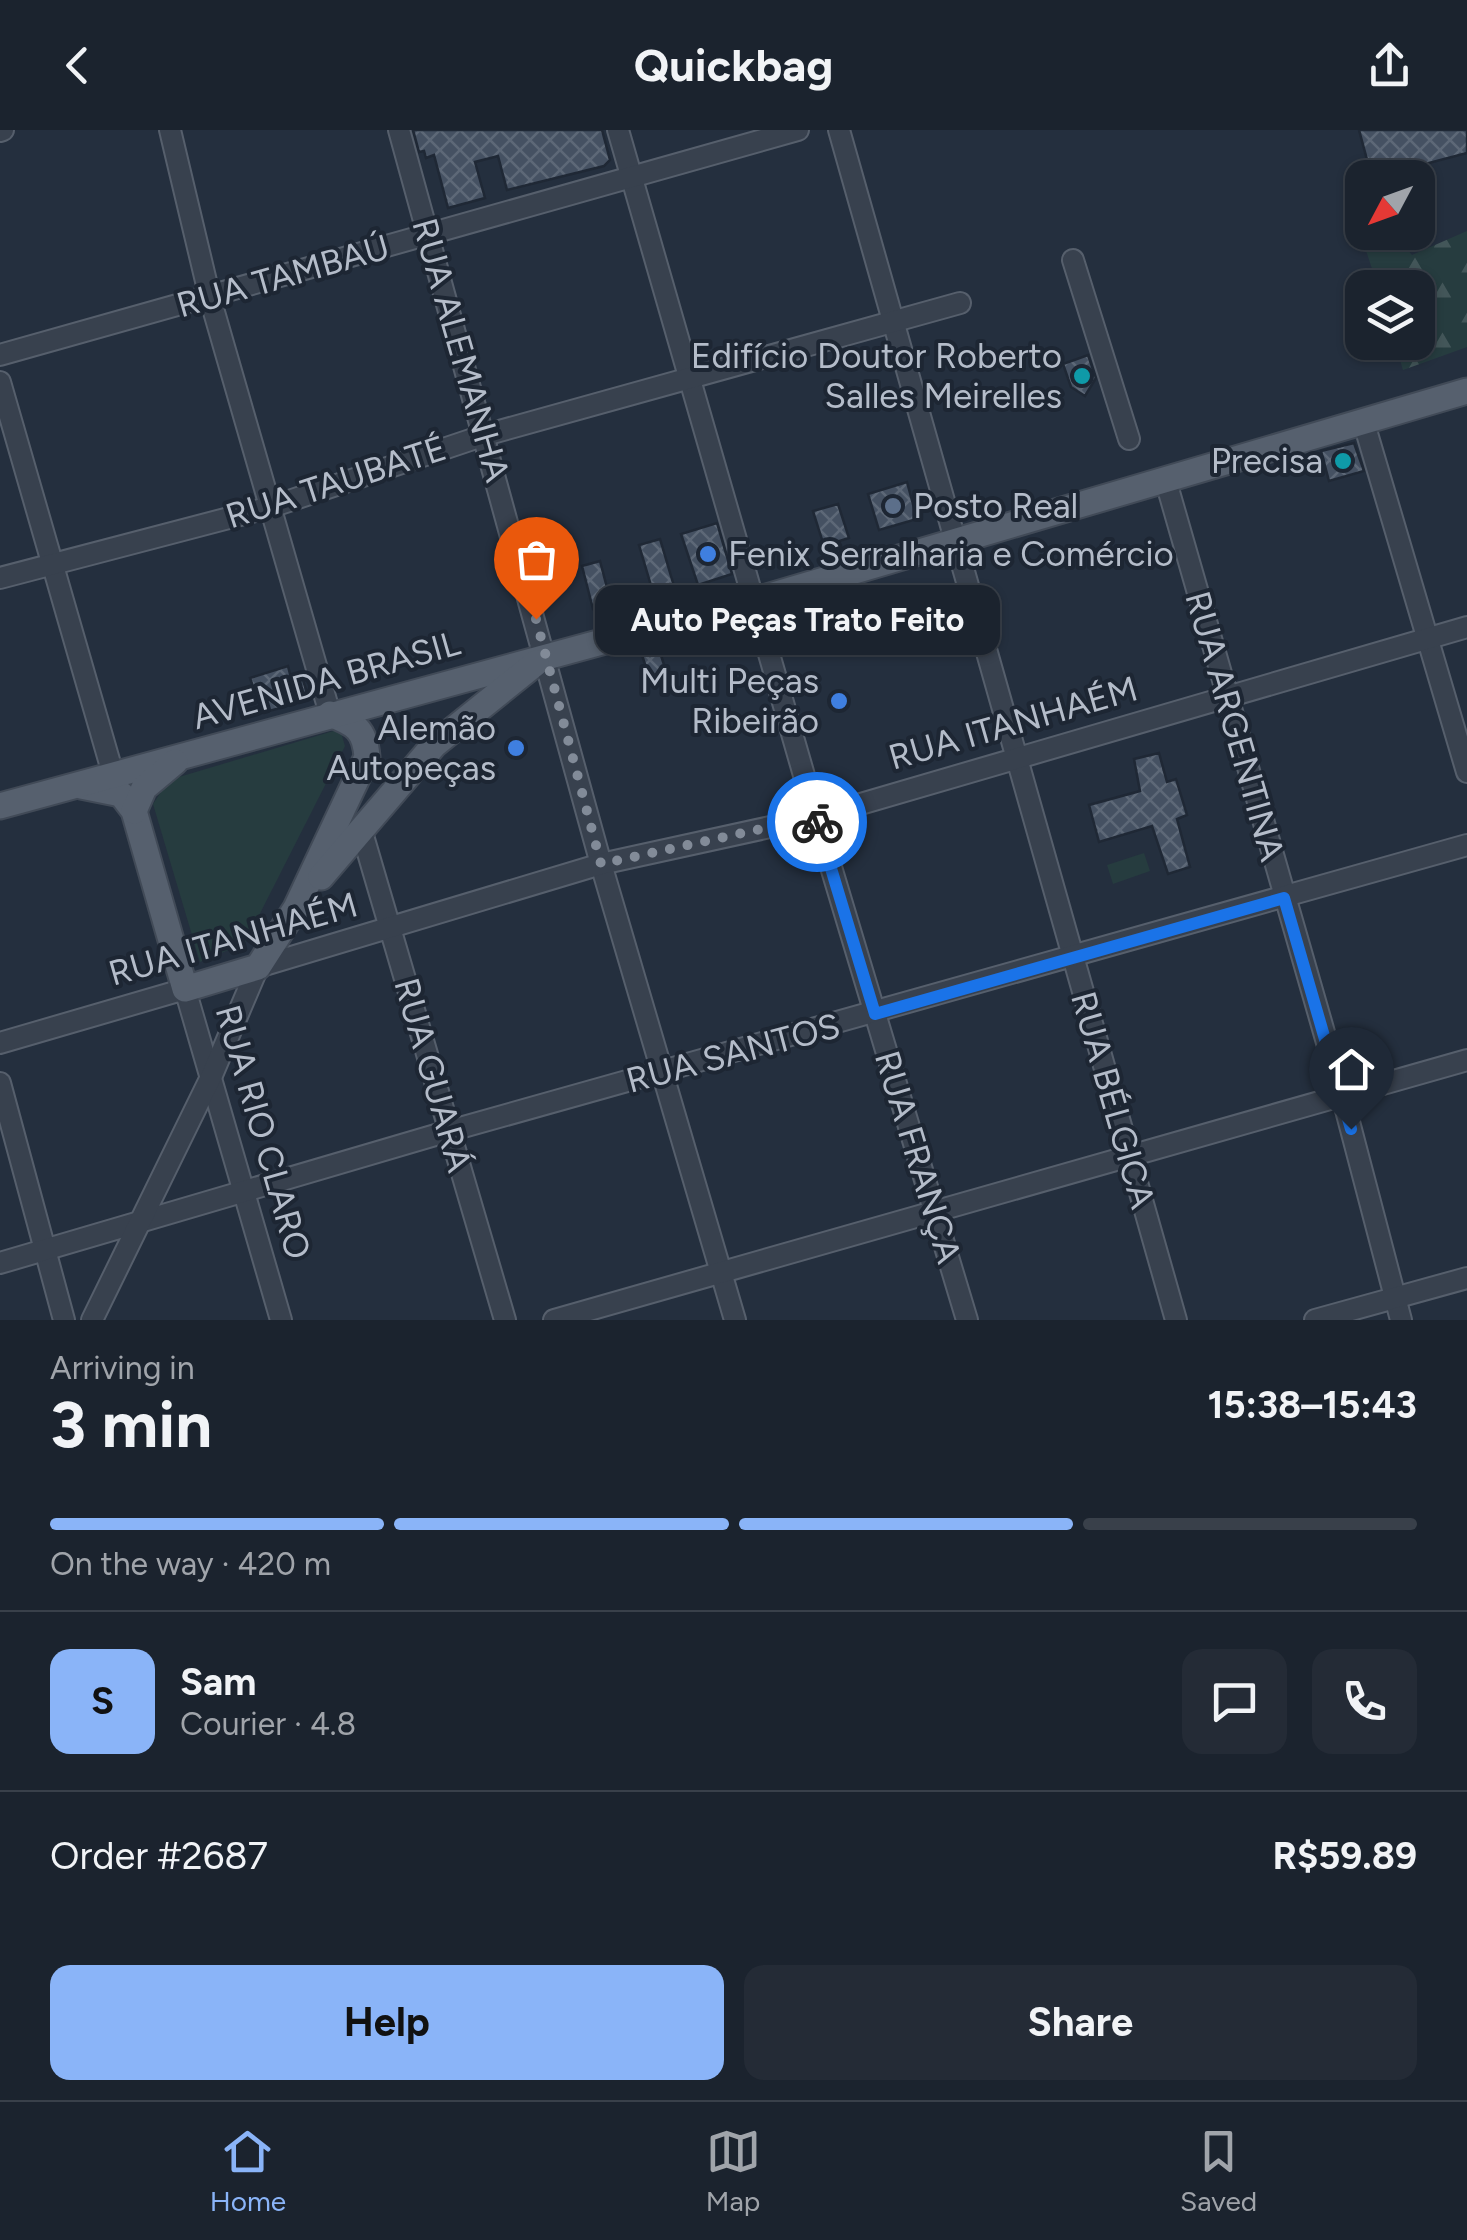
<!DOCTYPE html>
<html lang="en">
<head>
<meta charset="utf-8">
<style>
  :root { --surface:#1b232e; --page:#242b36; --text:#f1f3f6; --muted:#a0a4aa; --line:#39404a; --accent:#8ab4f8 }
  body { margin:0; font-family:Figtree,sans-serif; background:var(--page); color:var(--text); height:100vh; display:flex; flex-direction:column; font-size:38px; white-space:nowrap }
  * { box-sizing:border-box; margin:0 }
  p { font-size:32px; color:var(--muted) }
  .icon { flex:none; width:55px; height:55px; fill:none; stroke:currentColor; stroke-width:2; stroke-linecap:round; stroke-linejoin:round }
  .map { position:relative; height:1190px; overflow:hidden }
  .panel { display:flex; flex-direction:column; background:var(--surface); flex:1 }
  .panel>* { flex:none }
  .needle { width:65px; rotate:229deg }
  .buttons { position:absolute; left:1345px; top:30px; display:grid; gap:20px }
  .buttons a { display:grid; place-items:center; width:90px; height:90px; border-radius:20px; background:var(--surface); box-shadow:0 2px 8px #0004,0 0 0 2px var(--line); font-size:50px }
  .pin { position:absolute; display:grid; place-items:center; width:85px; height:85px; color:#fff; margin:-102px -42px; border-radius:50% 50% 50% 0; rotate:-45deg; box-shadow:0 0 10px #0007 }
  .pin .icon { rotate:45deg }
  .courier { position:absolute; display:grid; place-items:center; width:100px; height:100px; margin:-50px; border:8px solid #1a73e8; border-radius:50%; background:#fff; color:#222; box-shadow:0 2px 12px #0007 }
  .bubble { position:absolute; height:70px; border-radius:20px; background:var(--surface); box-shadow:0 2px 8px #0004,0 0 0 2px var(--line); font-size:32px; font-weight:700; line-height:70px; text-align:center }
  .overview em { font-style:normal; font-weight:700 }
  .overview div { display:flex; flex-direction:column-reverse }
  .overview { display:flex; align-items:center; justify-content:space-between; height:170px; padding:0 50px }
  h1 { font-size:65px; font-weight:700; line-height:75px }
  .bar { display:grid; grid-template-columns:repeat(4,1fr); gap:15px 10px; align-content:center; height:120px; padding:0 50px }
  .bar i { height:12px; border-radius:8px; background:var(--line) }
  .bar .active { background:var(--accent) }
  .bar p { grid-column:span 4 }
  .line { display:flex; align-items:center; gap:25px; padding:0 50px; border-top:2px solid var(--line) }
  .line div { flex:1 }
  .round { display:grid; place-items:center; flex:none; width:105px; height:105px; border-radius:20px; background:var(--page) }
  .action { display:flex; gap:20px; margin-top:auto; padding:20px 50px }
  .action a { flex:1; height:115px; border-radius:20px; background:var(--accent); color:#111; font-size:40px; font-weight:700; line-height:115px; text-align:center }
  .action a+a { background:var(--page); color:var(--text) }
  header { display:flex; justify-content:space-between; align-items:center; height:130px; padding:0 50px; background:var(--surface); font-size:45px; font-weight:700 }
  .menu { display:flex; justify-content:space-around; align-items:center; height:140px; border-top:2px solid var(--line); background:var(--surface); font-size:28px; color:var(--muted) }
  .menu a { display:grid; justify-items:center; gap:5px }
  .menu .active { color:var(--accent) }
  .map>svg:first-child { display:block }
  .forest { fill:url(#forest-firs) }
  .green { fill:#263c3f }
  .building { fill:url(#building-cross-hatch); stroke:#1f2835; stroke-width:2.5 }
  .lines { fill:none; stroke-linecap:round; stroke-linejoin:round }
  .minor-casing { stroke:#565f6c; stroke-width:24 }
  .major-casing { stroke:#414a57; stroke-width:29 }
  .minor { stroke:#38414e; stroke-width:20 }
  .major { stroke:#56606e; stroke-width:25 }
  .done { stroke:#828b98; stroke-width:10; stroke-dasharray:0 18 }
  .route { stroke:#1a73e8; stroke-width:12 }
  .culture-dot { fill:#0f9aa8; stroke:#1d2633; stroke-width:4 }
  .service-dot { fill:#5c6f8a; stroke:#1d2633; stroke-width:4 }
  .shop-dot { fill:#3f7fe0; stroke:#1d2633; stroke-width:4 }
  .labels { text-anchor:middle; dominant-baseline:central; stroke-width:8; stroke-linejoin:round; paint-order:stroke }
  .street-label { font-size:35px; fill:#b4bcc9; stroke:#1d2633 }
  .poi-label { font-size:35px; fill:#b4bcc9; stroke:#1d2633; text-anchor:end }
</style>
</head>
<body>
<header><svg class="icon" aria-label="back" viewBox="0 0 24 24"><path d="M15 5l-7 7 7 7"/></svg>Quickbag<svg class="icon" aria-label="share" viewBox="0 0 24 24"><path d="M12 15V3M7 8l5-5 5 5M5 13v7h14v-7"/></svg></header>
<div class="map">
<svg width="1467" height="1190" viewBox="0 0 1467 1190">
  <defs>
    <pattern id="forest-firs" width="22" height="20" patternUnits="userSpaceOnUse" patternTransform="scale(2.5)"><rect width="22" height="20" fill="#263c3f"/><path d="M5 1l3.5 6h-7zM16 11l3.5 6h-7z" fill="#435659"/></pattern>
    <pattern id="building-cross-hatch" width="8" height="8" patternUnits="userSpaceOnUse" patternTransform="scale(2.5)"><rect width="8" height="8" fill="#455162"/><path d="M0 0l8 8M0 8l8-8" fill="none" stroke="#5d6877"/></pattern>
  </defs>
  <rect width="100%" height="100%" fill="#242f3e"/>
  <path class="forest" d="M 1467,101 L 1467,217 L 1403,240 L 1395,213 L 1418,212 L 1418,158 L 1378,157 L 1360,102 L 1393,103 L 1412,125 Z"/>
  <g class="green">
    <path d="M 340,599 L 345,616 L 245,813 L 200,832 L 153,674 L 169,650 Z"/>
    <path d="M 1144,723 L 1150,741 L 1113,754 L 1107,735 Z"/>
  </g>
  <g class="building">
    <path d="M 413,0 L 602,0 L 610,30 L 604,36 L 507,60 L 498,26 L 475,32 L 485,68 L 448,78 L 434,25 L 426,28 L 424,21 L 419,22 Z"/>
    <path d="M 1359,0 L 1467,0 L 1467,23 L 1372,48 Z"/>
    <path d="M 1088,225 L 1096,248 L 1085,266 L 1071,257 L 1063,234 Z"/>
    <path d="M 1354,313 L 1364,341 L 1329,351 L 1321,321 Z"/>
    <path d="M 907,352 L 917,389 L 879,400 L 868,364 Z"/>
    <path d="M 838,374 L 849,408 L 824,416 L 813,381 Z"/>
    <path d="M 717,393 L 732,444 L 698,455 L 681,404 Z"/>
    <path d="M 660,409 L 676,463 L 655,469 L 639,415 Z"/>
    <path d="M 600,431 L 611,473 L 593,479 L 582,436 Z"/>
    <path d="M 659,519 L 666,541 L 649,547 L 642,525 Z"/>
    <path d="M 288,536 L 292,552 L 303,550 L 309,570 L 262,583 L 250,548 Z"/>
    <path d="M 1159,623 L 1167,652 L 1176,649 L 1187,685 L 1177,689 L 1190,737 L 1168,744 L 1152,696 L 1099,712 L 1089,675 L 1140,661 L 1134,629 Z"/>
  </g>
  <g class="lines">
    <g class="minor-casing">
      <g id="minor">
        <path d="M 170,0 L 210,168 L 330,584"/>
        <path d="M 399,0 L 601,734 L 735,1190"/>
        <path d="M 618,0 L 816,687 L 967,1190"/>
        <path d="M 839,0 L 1176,1190"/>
        <path d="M 0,1 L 3,0"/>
        <path d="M 1073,130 L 1129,309"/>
        <path d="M 0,225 L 798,0"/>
        <path d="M 0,252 L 113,644"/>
        <path d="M 1363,290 L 1467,642"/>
        <path d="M 1165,348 L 1342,965 L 1401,1190"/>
        <path d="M 0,448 L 271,377 L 485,305 L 960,173"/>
        <path d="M 361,699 L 505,1190"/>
        <path d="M 0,913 L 185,859 L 281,1190"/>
        <path d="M 0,953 L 64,1190"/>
        <path d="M 0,1133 L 449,1001 L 1467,715"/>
        <path d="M 92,1190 L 212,945 L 258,837 L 601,734 L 816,687 L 1467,497"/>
        <path d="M 554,1190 L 1467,930"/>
        <path d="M 1315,1190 L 1467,1148"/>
      </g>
    </g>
    <g class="major-casing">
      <g id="major">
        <path d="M 81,656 L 121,664 L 134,681 L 185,859 L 258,837 L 296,778 L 367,627 C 365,599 355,594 330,584"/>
        <path d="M 0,676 L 756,470 L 1467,261"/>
        <path d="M 134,681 L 144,658 L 175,632"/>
        <path d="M 321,747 L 434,615 L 536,533"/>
      </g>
    </g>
    <use href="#minor" class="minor"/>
    <use href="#major" class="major"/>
  </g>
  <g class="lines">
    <path class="done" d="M 536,489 L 601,734 L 816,687 L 817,692"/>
    <path class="route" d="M 817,692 L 875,884 L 1284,768 L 1351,999"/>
  </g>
  <g class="culture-dot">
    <circle cx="1082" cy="246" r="10"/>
    <circle cx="1343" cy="331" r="10"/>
  </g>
  <circle class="service-dot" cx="893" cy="376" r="10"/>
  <g class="shop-dot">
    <circle cx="708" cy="424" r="10"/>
    <circle cx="839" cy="571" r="10"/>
    <circle cx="516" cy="618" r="10"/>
  </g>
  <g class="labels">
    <g class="street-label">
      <text transform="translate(283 146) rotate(-16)">RUA TAMBAÚ</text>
      <text transform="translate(461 220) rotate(74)">RUA ALEMANHA</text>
      <text transform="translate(336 352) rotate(-18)">RUA TAUBATÉ</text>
      <text transform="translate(326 550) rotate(-16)">AVENIDA BRASIL</text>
      <text transform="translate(1013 593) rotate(-16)">RUA ITANHAÉM</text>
      <text transform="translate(1235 596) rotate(74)">RUA ARGENTINA</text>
      <text transform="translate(233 809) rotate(-16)">RUA ITANHAÉM</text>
      <text transform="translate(733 923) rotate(-15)">RUA SANTOS</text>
      <text transform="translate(433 945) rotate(74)">RUA GUARÁ</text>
      <text transform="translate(1113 970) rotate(74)">RUA BÉLGICA</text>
      <text transform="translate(263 1002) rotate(74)">RUA RIO CLARO</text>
      <text transform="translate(918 1027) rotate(73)">RUA FRANÇA</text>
    </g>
    <g class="poi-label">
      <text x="1062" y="226">Edifício Doutor Roberto<tspan x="1062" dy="40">Salles Meirelles</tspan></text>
      <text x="1323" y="331">Precisa</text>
      <text x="913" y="376" text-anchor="start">Posto Real</text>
      <text x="728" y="424" text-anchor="start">Fenix Serralharia e Comércio</text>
      <text x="819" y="551">Multi Peças<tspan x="819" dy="40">Ribeirão</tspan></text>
      <text x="496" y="598">Alemão<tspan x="496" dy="40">Autopeças</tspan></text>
    </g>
  </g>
</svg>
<div class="buttons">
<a><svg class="needle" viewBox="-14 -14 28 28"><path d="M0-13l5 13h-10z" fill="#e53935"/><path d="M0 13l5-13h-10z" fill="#a0a4aa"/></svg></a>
<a><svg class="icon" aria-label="layers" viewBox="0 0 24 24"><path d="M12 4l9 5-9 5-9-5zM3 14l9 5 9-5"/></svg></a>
</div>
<div class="pin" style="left:536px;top:489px;background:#ea580c"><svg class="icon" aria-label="bag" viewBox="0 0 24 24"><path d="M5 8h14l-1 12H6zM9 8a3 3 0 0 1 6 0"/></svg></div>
<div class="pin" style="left:1351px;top:999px;background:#1f2937"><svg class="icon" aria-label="home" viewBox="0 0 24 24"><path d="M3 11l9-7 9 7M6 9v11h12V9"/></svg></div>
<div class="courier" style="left:817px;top:692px"><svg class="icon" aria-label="bike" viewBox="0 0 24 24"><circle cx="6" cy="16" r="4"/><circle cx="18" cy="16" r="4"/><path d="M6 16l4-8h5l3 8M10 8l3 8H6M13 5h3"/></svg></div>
<div class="bubble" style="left:595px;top:455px;width:405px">Auto Peças Trato Feito</div>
</div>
<section class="panel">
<div class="overview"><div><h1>3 min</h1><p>Arriving in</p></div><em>15:38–15:43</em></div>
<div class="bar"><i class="active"></i><i class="active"></i><i class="active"></i><i></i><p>On the way · 420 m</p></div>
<div class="line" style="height:180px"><b class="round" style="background:var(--accent);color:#111">S</b><div><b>Sam</b><p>Courier · 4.8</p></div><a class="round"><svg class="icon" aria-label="chat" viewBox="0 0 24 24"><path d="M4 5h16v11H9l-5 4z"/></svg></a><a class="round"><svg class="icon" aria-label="phone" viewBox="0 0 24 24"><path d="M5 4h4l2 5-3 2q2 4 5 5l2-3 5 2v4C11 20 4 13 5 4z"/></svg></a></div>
<div class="line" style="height:130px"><div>Order #2687</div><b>R$59.89</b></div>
<div class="action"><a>Help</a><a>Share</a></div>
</section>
<nav class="menu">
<a class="active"><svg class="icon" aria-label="home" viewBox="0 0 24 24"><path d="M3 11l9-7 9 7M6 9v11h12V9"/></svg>Home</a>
<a><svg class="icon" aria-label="map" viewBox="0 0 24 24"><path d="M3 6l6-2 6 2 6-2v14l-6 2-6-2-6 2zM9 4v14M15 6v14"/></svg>Map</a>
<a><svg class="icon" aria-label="saved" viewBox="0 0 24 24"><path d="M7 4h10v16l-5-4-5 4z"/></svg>Saved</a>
</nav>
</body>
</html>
